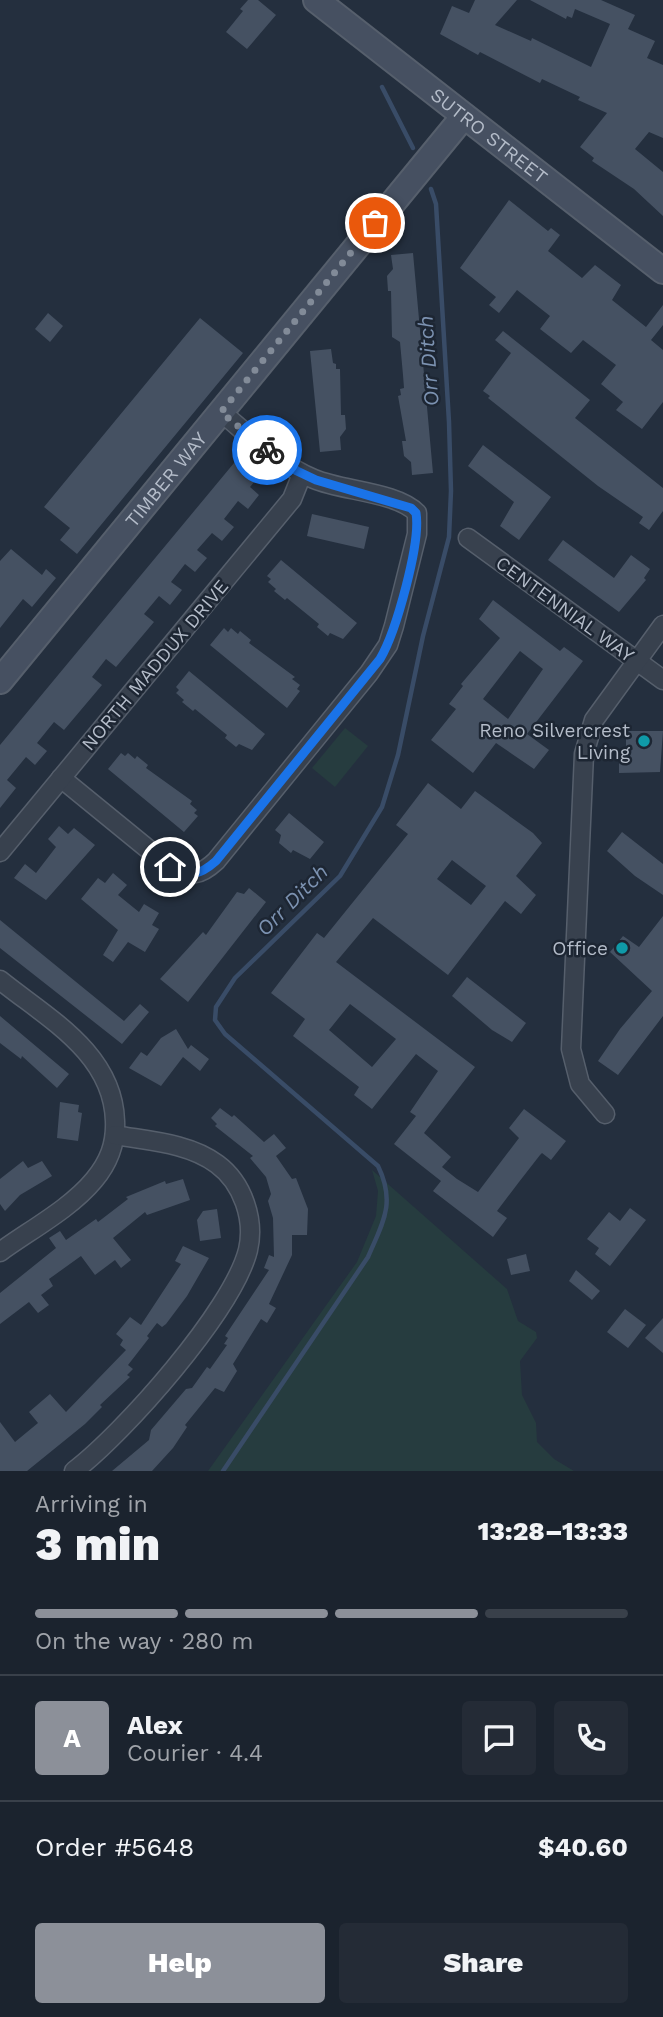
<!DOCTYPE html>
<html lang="en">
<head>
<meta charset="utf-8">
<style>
  :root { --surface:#1b232e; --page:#242b36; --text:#f1f3f6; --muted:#a0a4aa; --line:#39404a; --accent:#8c9099 }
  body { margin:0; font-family:"Work Sans",sans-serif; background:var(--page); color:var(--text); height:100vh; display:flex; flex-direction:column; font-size:26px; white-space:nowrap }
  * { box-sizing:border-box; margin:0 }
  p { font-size:23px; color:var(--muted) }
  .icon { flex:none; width:38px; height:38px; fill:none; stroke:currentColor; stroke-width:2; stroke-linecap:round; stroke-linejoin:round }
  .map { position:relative; height:1471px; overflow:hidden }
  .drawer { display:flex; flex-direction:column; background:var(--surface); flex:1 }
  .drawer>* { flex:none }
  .pin { position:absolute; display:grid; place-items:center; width:60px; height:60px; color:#fff; margin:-30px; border:4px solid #fff; border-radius:50%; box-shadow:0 2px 7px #0007 }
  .courier { position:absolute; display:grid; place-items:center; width:70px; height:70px; margin:-35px; border:5px solid #1a73e8; border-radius:50%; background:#fff; color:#222; box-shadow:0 2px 9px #0007 }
  .head em { font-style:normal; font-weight:800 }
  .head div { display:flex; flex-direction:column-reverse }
  .head { display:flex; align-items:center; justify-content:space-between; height:119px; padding:0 35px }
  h1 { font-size:46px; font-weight:800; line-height:52px }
  .bar { display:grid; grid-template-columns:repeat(4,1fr); gap:10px 7px; align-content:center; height:84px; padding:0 35px }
  .bar i { height:9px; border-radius:5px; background:var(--line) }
  .bar .active { background:var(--accent) }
  .bar p { grid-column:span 4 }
  .line { display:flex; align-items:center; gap:18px; padding:0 35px; border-top:2px solid var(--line) }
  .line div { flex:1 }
  .round { display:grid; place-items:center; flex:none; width:74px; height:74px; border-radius:7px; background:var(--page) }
  .action { display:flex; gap:14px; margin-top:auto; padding:14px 35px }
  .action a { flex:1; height:80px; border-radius:7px; background:var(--accent); color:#fff; font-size:28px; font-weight:800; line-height:80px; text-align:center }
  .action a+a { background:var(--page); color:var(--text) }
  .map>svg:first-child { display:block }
  .green { fill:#263c3f }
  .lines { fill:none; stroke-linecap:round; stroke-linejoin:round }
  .stream { stroke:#394c67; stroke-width:4.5 }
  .building { fill:#455162; fill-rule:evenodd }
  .street-casing { stroke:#565f6c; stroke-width:21 }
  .secondary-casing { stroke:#565f6c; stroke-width:28 }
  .street { stroke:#38414e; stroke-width:18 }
  .secondary { stroke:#465061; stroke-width:24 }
  .done { stroke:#828b98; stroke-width:7; stroke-dasharray:0 12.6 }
  .route { stroke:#1a73e8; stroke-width:9 }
  .culture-dot { fill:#0f9aa8; stroke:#1d2633; stroke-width:2.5 }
  .labels { text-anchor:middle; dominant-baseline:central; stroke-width:5; stroke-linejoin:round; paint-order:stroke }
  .street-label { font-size:19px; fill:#b4bcc9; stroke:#1d2633 }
  .poi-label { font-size:19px; fill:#b4bcc9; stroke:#1d2633; text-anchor:end }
  .water-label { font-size:21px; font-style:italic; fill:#7c92b1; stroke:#1d2633 }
</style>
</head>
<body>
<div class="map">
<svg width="663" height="1471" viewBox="0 0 663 1471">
  <rect width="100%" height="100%" fill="#242f3e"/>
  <g class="green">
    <path d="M 345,728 L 368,746 L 335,787 L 312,768 Z"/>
    <path d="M 372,1170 L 507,1289 L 518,1321 L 536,1332 L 537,1338 L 520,1361 L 522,1395 L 536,1423 L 537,1442 L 554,1459 L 574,1471 L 208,1471 L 357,1262 L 376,1216 L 378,1191 Z"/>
  </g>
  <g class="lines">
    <g class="stream">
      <path d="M 382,87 L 413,148"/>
      <path d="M 223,1471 L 368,1257 C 383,1222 396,1203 378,1166 L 225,1034 L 215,1020 L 216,1007 L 235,978 L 340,876 L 382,807 L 398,755 L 423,636 L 449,537 L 451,491 L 449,422 L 436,204 L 431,189"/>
    </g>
  </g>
  <g class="building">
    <path d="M 248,0 L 258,0 L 276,15 L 247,49 L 226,32 L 243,11 L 240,9 Z"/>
    <path d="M 475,0 L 517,0 L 495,25 L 531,41 L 532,38 L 591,67 L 610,24 L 575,9 L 572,18 L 567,16 L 566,19 L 530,0 L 601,0 L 635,15 L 628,29 L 655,41 L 647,58 L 663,65 L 663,138 L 649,132 L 635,149 L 663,172 L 663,216 L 634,189 L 592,161 L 594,158 L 580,147 L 607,113 L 578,100 L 580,97 L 542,79 L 540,83 L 480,52 L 478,55 L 440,34 L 452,6 L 469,13 Z"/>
    <path d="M 509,200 L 548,231 L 551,228 L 560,235 L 548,251 L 582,278 L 595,265 L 621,285 L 612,300 L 646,327 L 663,305 L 663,325 L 651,340 L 663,350 L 663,402 L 642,429 L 616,410 L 623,402 L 601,384 L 616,365 L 583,340 L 571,353 L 540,329 L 550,316 L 517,290 L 499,313 L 489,305 L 496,297 L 460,268 Z"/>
    <path d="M 413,253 L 433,473 L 412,475 L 411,462 L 404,456 L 402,441 L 406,441 L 398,396 L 401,395 L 400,389 L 404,388 L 403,375 L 400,342 L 392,337 L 391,291 L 388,291 L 387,276 L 393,269 L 391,255 Z"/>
    <path d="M 48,313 L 63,326 L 50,342 L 35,329 Z"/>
    <path d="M 200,318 L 243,353 L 77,554 L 60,540 L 70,528 L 44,507 Z"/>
    <path d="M 503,331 L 590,400 L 575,418 L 663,488 L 663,511 L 649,530 L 639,523 L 643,517 L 598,486 L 488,398 L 490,396 L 483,391 L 511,353 L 495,340 Z"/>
    <path d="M 331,349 L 333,363 L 336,364 L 336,369 L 340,369 L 341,415 L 345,415 L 346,429 L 340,437 L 341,450 L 320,452 L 310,351 Z"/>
    <path d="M 483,445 L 551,497 L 519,540 L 500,526 L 514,502 L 468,466 Z"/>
    <path d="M 234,463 L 255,481 L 250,487 L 259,495 L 248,509 L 238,501 L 224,519 L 234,527 L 222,541 L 212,533 L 197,550 L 207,558 L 195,572 L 185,564 L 171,582 L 182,590 L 170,605 L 159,596 L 144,614 L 154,622 L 116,667 L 106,659 L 92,677 L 102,685 L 64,730 L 54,722 L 37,743 L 47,751 L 35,765 L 26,757 L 7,780 L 16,788 L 0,808 L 0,745 Z"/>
    <path d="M 312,514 L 369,527 L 364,549 L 307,536 Z"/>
    <path d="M 563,540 L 614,578 L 631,555 L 650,569 L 644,578 L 646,580 L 619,612 L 548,560 Z"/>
    <path d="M 11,549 L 42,575 L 46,569 L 56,578 L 32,607 L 23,599 L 0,628 L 0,561 Z"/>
    <path d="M 281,560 L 357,623 L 343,639 L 330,633 L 328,636 L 317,627 L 319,624 L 287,598 L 285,600 L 274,591 L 276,589 L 268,582 L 271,579 L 267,576 Z"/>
    <path d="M 493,600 L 560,651 L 564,647 L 583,661 L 527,734 L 549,750 L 534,769 L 496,743 L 473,773 L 431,740 L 456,709 L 449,704 L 463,686 L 461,684 L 500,638 L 479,619 ZM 520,651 L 543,669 L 508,719 L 483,699 Z"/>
    <path d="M 224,628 L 228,632 L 231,628 L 238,634 L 240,631 L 251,640 L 249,643 L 295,677 L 292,679 L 300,685 L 297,689 L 300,691 L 287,708 L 210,645 Z"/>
    <path d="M 189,671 L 265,734 L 252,750 L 239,744 L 236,747 L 225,738 L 227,735 L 195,709 L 193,711 L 182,702 L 184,700 L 176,693 L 179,690 L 176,687 Z"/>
    <path d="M 626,731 L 663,731 L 660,772 L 619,773 L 619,752 L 626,752 Z"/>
    <path d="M 121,753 L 125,756 L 128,753 L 135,759 L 137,756 L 148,765 L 146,768 L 192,801 L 190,804 L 197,810 L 194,813 L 198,816 L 184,832 L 108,769 Z"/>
    <path d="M 428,783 L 461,809 L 475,791 L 533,833 L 542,843 L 516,876 L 536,895 L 521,914 L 505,901 L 448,975 L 373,918 L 336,962 L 475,1067 L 424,1133 L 451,1157 L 442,1167 L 457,1179 L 478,1192 L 519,1138 L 509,1128 L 524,1109 L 566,1141 L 551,1160 L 542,1153 L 540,1155 L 519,1182 L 497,1211 L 507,1218 L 493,1237 L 433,1191 L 441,1181 L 394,1144 L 416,1116 L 410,1112 L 438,1071 L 416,1054 L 372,1109 L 354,1095 L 359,1087 L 293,1036 L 305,1019 L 271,993 L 317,933 L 324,938 L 408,834 L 396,825 ZM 452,860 L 486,886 L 471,905 L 437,879 ZM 350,1004 L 396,1039 L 372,1067 L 329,1030 Z"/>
    <path d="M 289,813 L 324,842 L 310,859 L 293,850 L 291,853 L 279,843 L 281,835 L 275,830 Z"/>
    <path d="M 59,826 L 68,834 L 74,828 L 95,845 L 46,900 L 14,878 L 25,864 L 36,873 L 56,847 L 48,839 Z"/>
    <path d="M 622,832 L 663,864 L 663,895 L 635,876 L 607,851 Z"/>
    <path d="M 113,873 L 127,885 L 118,895 L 139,912 L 144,904 L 159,913 L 152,925 L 159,929 L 145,952 L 128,942 L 113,962 L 103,955 L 118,930 L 81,899 L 98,878 L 105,883 Z"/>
    <path d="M 249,888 L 266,902 L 188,1002 L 160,979 L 203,932 L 206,935 L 237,892 L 244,894 Z"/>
    <path d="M 663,916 L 663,1016 L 618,1075 L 598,1061 L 620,1029 L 652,991 L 610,952 L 623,936 L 639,947 Z"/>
    <path d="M 0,920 L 124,1021 L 140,1004 L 149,1012 L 122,1044 L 0,948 Z"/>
    <path d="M 467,977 L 526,1023 L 512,1042 L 492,1030 L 452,996 Z"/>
    <path d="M 0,1016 L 69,1074 L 57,1088 L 22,1056 L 21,1059 L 0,1043 Z"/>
    <path d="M 176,1029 L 188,1049 L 191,1045 L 209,1059 L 200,1071 L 183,1057 L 161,1086 L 129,1068 L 141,1052 L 147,1056 L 161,1038 Z"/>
    <path d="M 60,1102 L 79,1105 L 78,1112 L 82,1113 L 78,1141 L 57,1138 Z"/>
    <path d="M 220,1108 L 232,1117 L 234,1115 L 264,1142 L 274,1134 L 286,1148 L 276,1156 L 292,1179 L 296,1178 L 308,1209 L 307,1235 L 292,1235 L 292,1255 L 269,1304 L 276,1308 L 267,1323 L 261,1319 L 233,1364 L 237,1371 L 224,1392 L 215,1388 L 185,1425 L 187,1427 L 173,1448 L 152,1471 L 112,1471 L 149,1440 L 151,1430 L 186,1389 L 192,1388 L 207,1367 L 210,1369 L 227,1345 L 224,1344 L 228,1338 L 225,1336 L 269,1270 L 264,1268 L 269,1255 L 274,1257 L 273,1218 L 268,1201 L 271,1194 L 266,1177 L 250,1158 L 253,1156 L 215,1126 L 217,1124 L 211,1118 Z"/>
    <path d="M 23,1161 L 28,1168 L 42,1161 L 52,1176 L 20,1195 L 5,1211 L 0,1204 L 0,1179 Z"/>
    <path d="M 183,1179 L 190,1200 L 147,1215 L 145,1212 L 113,1238 L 131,1260 L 121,1268 L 115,1260 L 95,1275 L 81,1256 L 49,1279 L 53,1286 L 41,1295 L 49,1305 L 38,1313 L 29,1302 L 0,1324 L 0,1293 L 56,1248 L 49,1238 L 60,1231 L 66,1240 L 96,1219 L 98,1222 L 128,1199 L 126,1197 L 165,1181 L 166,1184 Z"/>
    <path d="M 630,1208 L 646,1220 L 610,1266 L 595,1254 L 599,1248 L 587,1239 L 609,1212 L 620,1221 Z"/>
    <path d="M 217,1209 L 221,1238 L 200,1241 L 197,1220 L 203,1211 Z"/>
    <path d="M 183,1246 L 209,1258 L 187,1296 L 166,1324 L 162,1327 L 157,1323 L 147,1336 L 149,1338 L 128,1365 L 133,1369 L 127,1375 L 130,1377 L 100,1405 L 102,1407 L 85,1424 L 27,1471 L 0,1471 L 0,1422 L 15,1442 L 38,1423 L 29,1412 L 50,1394 L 66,1412 L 126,1350 L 120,1345 L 123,1340 L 116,1334 L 130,1317 L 141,1325 L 181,1264 L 175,1261 Z"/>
    <path d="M 526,1254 L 530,1271 L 511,1275 L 507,1259 Z"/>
    <path d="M 576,1270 L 600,1291 L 592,1300 L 569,1281 Z"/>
    <path d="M 625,1309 L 646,1325 L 628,1348 L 607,1332 Z"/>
    <path d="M 663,1318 L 663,1353 L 645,1338 Z"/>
  </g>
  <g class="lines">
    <g class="street-casing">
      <g id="street">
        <path d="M 468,538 L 663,680"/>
        <path d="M 61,778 L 170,867 C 190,877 200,876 216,861 L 369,673 L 388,645 L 394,626 L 417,534 L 417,513 C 397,492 342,491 314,479 C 278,464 250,436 221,412"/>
        <path d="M 0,852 L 292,499 L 302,474"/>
        <path d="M 0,980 C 47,1018 113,1053 115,1121 C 116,1144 109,1162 94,1180 C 70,1209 30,1230 0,1252"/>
        <path d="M 605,1114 L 580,1084 L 571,1049 L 584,754 L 594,720 L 663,625"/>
        <path d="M 74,1471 C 124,1433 233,1310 248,1250 C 255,1220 243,1183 217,1164 C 189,1143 149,1141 115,1135"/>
      </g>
    </g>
    <g class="secondary-casing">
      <g id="secondary">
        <path id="s1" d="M 316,0 L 663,271"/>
        <path id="s2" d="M 0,681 L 464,116"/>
      </g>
    </g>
    <use href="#street" class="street"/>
    <use href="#secondary" class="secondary"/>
  </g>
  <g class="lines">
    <path class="done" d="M 267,450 L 221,412 L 375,223"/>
    <path class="route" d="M 170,867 C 190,877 199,876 216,861 L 380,659 C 396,632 421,543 416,513 L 411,508 L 316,480 L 297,471 L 267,450"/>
  </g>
  <g class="culture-dot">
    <circle cx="644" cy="741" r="7"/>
    <circle cx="622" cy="948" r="7"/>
  </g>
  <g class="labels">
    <g class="street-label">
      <text stroke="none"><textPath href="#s1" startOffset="220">SUTRO STREET</textPath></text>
      <text stroke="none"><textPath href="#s2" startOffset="261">TIMBER WAY</textPath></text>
      <text transform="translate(565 609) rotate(36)">CENTENNIAL WAY</text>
      <text transform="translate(155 665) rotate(-50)">NORTH MADDUX DRIVE</text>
    </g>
    <g class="poi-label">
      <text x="630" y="730">Reno Silvercrest<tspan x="630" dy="22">Living</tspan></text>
      <text x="608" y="948">Office</text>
    </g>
    <g class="water-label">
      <text transform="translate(428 361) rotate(-94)">Orr Ditch</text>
      <text transform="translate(292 900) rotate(-45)">Orr Ditch</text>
    </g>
  </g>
</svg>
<div class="pin" style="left:375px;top:223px;background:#ea580c"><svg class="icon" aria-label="bag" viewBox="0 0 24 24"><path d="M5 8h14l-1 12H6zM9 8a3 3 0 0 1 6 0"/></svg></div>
<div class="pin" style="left:170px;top:867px;background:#1f2937"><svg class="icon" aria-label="home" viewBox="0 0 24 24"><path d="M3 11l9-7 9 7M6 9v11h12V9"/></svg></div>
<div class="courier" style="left:267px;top:450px"><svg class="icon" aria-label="bike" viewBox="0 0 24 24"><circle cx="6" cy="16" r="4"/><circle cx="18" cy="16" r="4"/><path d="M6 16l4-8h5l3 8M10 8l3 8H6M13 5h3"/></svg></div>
</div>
<section class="drawer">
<div class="head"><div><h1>3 min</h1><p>Arriving in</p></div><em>13:28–13:33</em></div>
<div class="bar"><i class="active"></i><i class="active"></i><i class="active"></i><i></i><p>On the way · 280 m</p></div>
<div class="line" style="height:126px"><b class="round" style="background:var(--accent);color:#fff">A</b><div><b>Alex</b><p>Courier · 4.4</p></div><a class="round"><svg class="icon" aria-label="chat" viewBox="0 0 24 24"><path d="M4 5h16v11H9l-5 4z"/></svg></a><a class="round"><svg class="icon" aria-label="phone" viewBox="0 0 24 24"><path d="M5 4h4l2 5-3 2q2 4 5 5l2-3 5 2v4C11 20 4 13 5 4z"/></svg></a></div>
<div class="line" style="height:91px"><div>Order #5648</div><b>$40.60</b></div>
<div class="action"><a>Help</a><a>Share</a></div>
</section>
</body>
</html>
